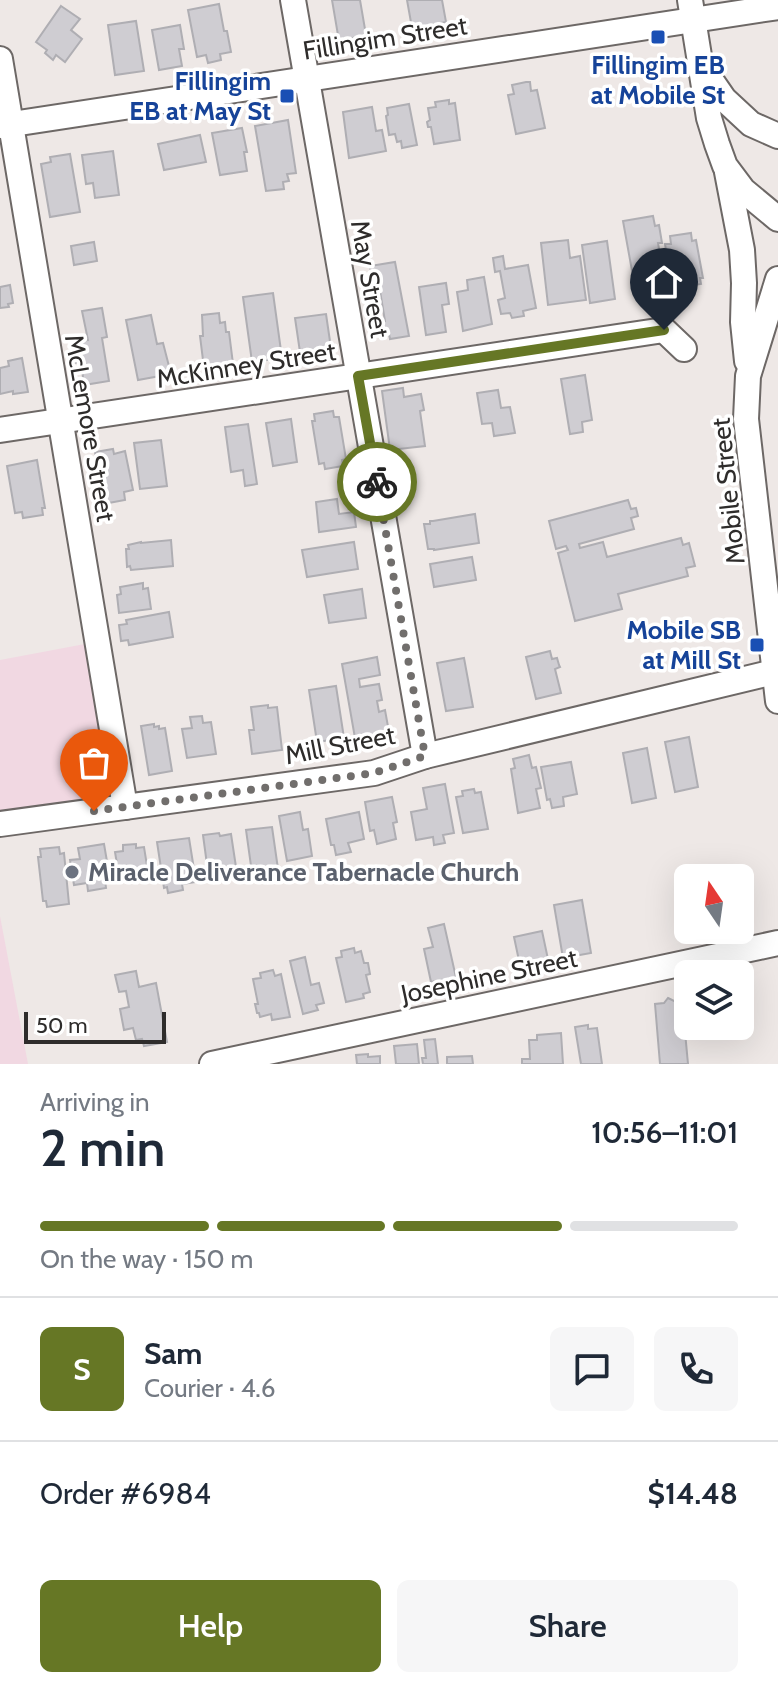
<!DOCTYPE html>
<html lang="en">
<head>
<meta charset="utf-8">
<style>
  :root { --surface:#fff; --page:#f6f6f7; --text:#1f2937; --muted:#747a83; --line:#e0e1e3; --accent:#667725 }
  body { margin:0; font-family:Cabin,sans-serif; background:var(--page); color:var(--text); height:100vh; display:flex; flex-direction:column; font-size:30px; white-space:nowrap }
  * { box-sizing:border-box; margin:0 }
  p { font-size:26px; color:var(--muted) }
  .icon { flex:none; width:44px; height:44px; fill:none; stroke:currentColor; stroke-width:2; stroke-linecap:round; stroke-linejoin:round }
  .map { position:relative; height:1064px; overflow:hidden }
  .side { display:flex; flex-direction:column; background:var(--surface); flex:1 }
  .side>* { flex:none }
  .needle { width:52px; rotate:347deg }
  .buttons { position:absolute; left:674px; top:864px; display:grid; gap:16px }
  .buttons a { display:grid; place-items:center; width:80px; height:80px; border-radius:12px; background:var(--surface); box-shadow:0 8px 32px #0002; font-size:40px }
  .scale { position:absolute; left:24px; bottom:20px; width:142px; box-sizing:border-box; padding-left:8px; border:4px solid #2e2c2b; border-top:0; font-size:22px; line-height:28px; white-space:nowrap; color:#2e2c2b; -webkit-text-stroke:6px #fff; paint-order:stroke }
  .pin { position:absolute; display:grid; place-items:center; width:68px; height:68px; color:#fff; margin:-82px -34px; border-radius:50% 50% 50% 0; rotate:-45deg; box-shadow:0 0 8px #0007 }
  .pin .icon { rotate:45deg }
  .courier { position:absolute; display:grid; place-items:center; width:80px; height:80px; margin:-40px; border:6px solid #667725; border-radius:50%; background:#fff; color:#222; box-shadow:0 2px 10px #0007 }
  .summary em { font-style:normal; font-weight:600 }
  .summary div { display:flex; flex-direction:column-reverse }
  .summary { display:flex; align-items:center; justify-content:space-between; height:136px; padding:0 40px }
  h1 { font-size:52px; font-weight:600; line-height:60px }
  .bar { display:grid; grid-template-columns:repeat(4,1fr); gap:12px 8px; align-content:center; height:96px; padding:0 40px }
  .bar i { height:10px; border-radius:6px; background:var(--line) }
  .bar .selected { background:var(--accent) }
  .bar p { grid-column:span 4 }
  .line { display:flex; align-items:center; gap:20px; padding:0 40px; border-top:2px solid var(--line) }
  .line div { flex:1 }
  .round { display:grid; place-items:center; flex:none; width:84px; height:84px; border-radius:12px; background:var(--page) }
  .primary-button { display:flex; gap:16px; margin-top:auto; padding:16px 40px }
  .primary-button a { flex:1; height:92px; border-radius:12px; background:var(--accent); color:#fff; font-size:32px; font-weight:600; line-height:92px; text-align:center }
  .primary-button a+a { background:var(--page); color:var(--text) }
  .map>svg:first-child { display:block }
  .commercial { fill:#f1d8e2 }
  .building { fill:#cfcdd2; stroke:#afaeb3; stroke-width:2 }
  .lines { fill:none; stroke-linecap:round; stroke-linejoin:round }
  .minor-casing { stroke:#6d6866; stroke-width:28 }
  .minor { stroke:#fff; stroke-width:24 }
  .done { stroke:#716e6c; stroke-width:8; stroke-dasharray:0 14.4 }
  .route { stroke:#667725; stroke-width:10 }
  .transit-dot { fill:#1a4fb4; stroke:#fff; stroke-width:3 }
  .worship-dot { fill:#6b7280; stroke:#fff; stroke-width:3 }
  .labels { text-anchor:middle; dominant-baseline:central; stroke-width:7; stroke-linejoin:round; paint-order:stroke }
  .street-label { font-size:26px; fill:#2e2c2b; stroke:#fff }
  .transit-label { font-size:26px; font-weight:bold; fill:#164399; stroke:#fff; text-anchor:end }
  .worship-label { font-size:26px; font-weight:bold; fill:#5b616d; stroke:#fff; text-anchor:start }
</style>
</head>
<body>
<div class="map">
<svg width="778" height="1064" viewBox="0 0 778 1064">
  <rect width="100%" height="100%" fill="#eee8e6"/>
  <g class="commercial">
    <path d="M 85,644 L 111,798 L 0,815 L 0,660 Z"/>
    <path d="M 0,916 L 28,1064 L 0,1064 Z"/>
  </g>
  <g class="building">
    <path d="M 332,0 L 360,0 L 366,35 L 339,41 Z"/>
    <path d="M 407,0 L 442,0 L 446,22 L 412,28 Z"/>
    <path d="M 219,4 L 224,31 L 227,31 L 231,52 L 220,54 L 221,60 L 208,63 L 206,55 L 197,57 L 188,10 Z"/>
    <path d="M 61,6 L 80,19 L 71,30 L 82,39 L 65,62 L 56,55 L 53,60 L 45,53 L 47,50 L 36,42 Z"/>
    <path d="M 136,21 L 144,71 L 115,75 L 108,25 Z"/>
    <path d="M 180,25 L 184,49 L 179,49 L 182,66 L 159,70 L 152,30 Z"/>
    <path d="M 526,82 L 530,82 L 531,91 L 537,90 L 545,128 L 516,134 L 508,95 L 514,94 L 512,85 Z"/>
    <path d="M 449,100 L 449,104 L 455,103 L 460,140 L 434,144 L 431,127 L 428,127 L 427,122 L 430,120 L 428,108 L 436,107 L 435,102 Z"/>
    <path d="M 409,104 L 417,145 L 402,148 L 401,141 L 397,142 L 395,134 L 389,135 L 386,116 L 388,115 L 387,108 Z"/>
    <path d="M 372,107 L 376,131 L 382,130 L 386,151 L 349,158 L 343,112 Z"/>
    <path d="M 288,120 L 296,173 L 287,174 L 289,181 L 283,182 L 284,189 L 266,191 L 255,126 Z"/>
    <path d="M 242,128 L 247,152 L 244,152 L 247,171 L 220,175 L 212,133 Z"/>
    <path d="M 200,135 L 206,162 L 164,170 L 158,144 Z"/>
    <path d="M 113,151 L 119,195 L 95,198 L 93,183 L 86,184 L 82,155 Z"/>
    <path d="M 70,154 L 80,212 L 50,217 L 41,164 L 51,162 L 50,157 Z"/>
    <path d="M 653,216 L 655,226 L 659,225 L 662,243 L 658,243 L 662,266 L 654,267 L 655,274 L 662,273 L 665,289 L 653,291 L 653,294 L 645,296 L 644,292 L 636,293 L 623,221 Z"/>
    <path d="M 691,233 L 692,241 L 696,240 L 703,278 L 700,278 L 701,284 L 676,288 L 674,282 L 671,282 L 665,244 L 671,244 L 670,236 Z"/>
    <path d="M 568,240 L 570,258 L 580,256 L 586,300 L 548,305 L 541,243 Z"/>
    <path d="M 607,241 L 615,299 L 590,303 L 582,245 Z"/>
    <path d="M 94,242 L 97,261 L 74,265 L 71,246 Z"/>
    <path d="M 503,256 L 505,269 L 528,265 L 536,308 L 523,311 L 524,316 L 512,318 L 510,313 L 501,314 L 498,300 L 505,298 L 500,271 L 495,272 L 493,258 Z"/>
    <path d="M 395,262 L 409,336 L 390,339 L 389,334 L 380,336 L 378,323 L 385,321 L 380,291 L 374,291 L 370,266 Z"/>
    <path d="M 484,277 L 492,324 L 463,331 L 457,292 L 468,290 L 467,280 Z"/>
    <path d="M 446,283 L 449,304 L 442,305 L 446,332 L 426,335 L 419,287 Z"/>
    <path d="M 10,285 L 13,303 L 8,304 L 9,307 L 0,308 L 0,287 Z"/>
    <path d="M 273,293 L 282,358 L 252,362 L 243,297 Z"/>
    <path d="M 102,308 L 107,337 L 102,338 L 109,381 L 84,385 L 81,362 L 74,363 L 71,350 L 78,349 L 77,341 L 88,340 L 82,311 Z"/>
    <path d="M 219,313 L 220,323 L 225,322 L 226,332 L 229,332 L 233,364 L 204,368 L 200,336 L 203,336 L 202,315 Z"/>
    <path d="M 326,314 L 332,355 L 301,359 L 295,318 Z"/>
    <path d="M 151,315 L 157,344 L 163,343 L 171,374 L 138,380 L 126,320 Z"/>
    <path d="M 22,358 L 28,392 L 13,394 L 13,391 L 0,394 L 0,368 L 9,366 L 8,361 Z"/>
    <path d="M 585,375 L 592,420 L 582,422 L 583,432 L 570,434 L 561,379 Z"/>
    <path d="M 403,388 L 404,397 L 421,394 L 424,410 L 420,411 L 425,446 L 390,450 L 382,391 Z"/>
    <path d="M 498,390 L 501,408 L 510,407 L 515,433 L 494,436 L 492,423 L 482,424 L 477,393 Z"/>
    <path d="M 333,411 L 334,417 L 339,417 L 346,459 L 342,460 L 343,466 L 325,469 L 324,463 L 319,464 L 312,421 L 315,421 L 314,414 Z"/>
    <path d="M 291,419 L 297,462 L 273,466 L 266,423 Z"/>
    <path d="M 248,424 L 257,484 L 245,486 L 243,470 L 231,472 L 225,427 Z"/>
    <path d="M 161,440 L 167,486 L 140,489 L 134,443 Z"/>
    <path d="M 113,449 L 114,454 L 125,451 L 133,490 L 124,492 L 125,500 L 103,504 L 100,483 L 92,485 L 89,467 L 97,465 L 95,452 Z"/>
    <path d="M 37,460 L 45,508 L 42,508 L 43,515 L 23,518 L 22,512 L 15,513 L 7,466 Z"/>
    <path d="M 337,499 L 339,514 L 354,512 L 356,527 L 319,532 L 316,502 Z"/>
    <path d="M 628,500 L 631,509 L 636,508 L 638,516 L 631,518 L 634,529 L 579,544 L 580,548 L 603,542 L 607,557 L 681,538 L 683,545 L 689,543 L 695,566 L 686,568 L 688,576 L 618,594 L 622,609 L 575,621 L 558,553 L 568,550 L 566,546 L 556,549 L 549,521 Z"/>
    <path d="M 475,514 L 479,543 L 434,550 L 434,549 L 428,549 L 424,524 L 430,524 L 430,521 L 433,521 Z"/>
    <path d="M 171,540 L 173,566 L 131,570 L 130,566 L 127,567 L 126,549 L 129,549 L 128,545 L 141,542 L 141,543 Z"/>
    <path d="M 354,542 L 358,569 L 307,577 L 302,550 Z"/>
    <path d="M 472,557 L 476,580 L 434,587 L 430,564 Z"/>
    <path d="M 143,583 L 143,589 L 148,588 L 151,609 L 119,613 L 117,595 L 121,594 L 120,587 Z"/>
    <path d="M 362,589 L 366,618 L 329,623 L 324,595 Z"/>
    <path d="M 169,612 L 173,637 L 129,645 L 128,640 L 121,641 L 119,625 L 127,624 L 126,620 Z"/>
    <path d="M 550,651 L 552,659 L 557,658 L 559,665 L 560,667 L 555,669 L 561,693 L 536,699 L 526,657 Z"/>
    <path d="M 377,657 L 380,675 L 359,679 L 360,687 L 379,684 L 382,700 L 377,701 L 379,712 L 385,710 L 389,732 L 355,738 L 342,664 Z"/>
    <path d="M 464,658 L 473,707 L 446,711 L 437,663 Z"/>
    <path d="M 336,686 L 344,738 L 317,742 L 309,690 Z"/>
    <path d="M 268,705 L 268,708 L 277,707 L 282,750 L 252,754 L 249,730 L 254,730 L 251,707 Z"/>
    <path d="M 202,716 L 203,723 L 211,722 L 216,754 L 187,758 L 182,729 L 192,728 L 190,717 Z"/>
    <path d="M 154,724 L 154,727 L 159,726 L 159,729 L 165,728 L 172,771 L 149,775 L 141,726 Z"/>
    <path d="M 689,737 L 698,787 L 675,792 L 665,742 Z"/>
    <path d="M 647,748 L 656,798 L 632,803 L 623,753 Z"/>
    <path d="M 529,755 L 532,768 L 536,767 L 541,788 L 536,789 L 540,808 L 518,813 L 511,769 L 515,768 L 513,759 Z"/>
    <path d="M 571,762 L 577,794 L 563,797 L 564,806 L 552,808 L 550,799 L 547,800 L 541,767 Z"/>
    <path d="M 445,784 L 454,833 L 443,835 L 445,843 L 434,845 L 433,837 L 416,840 L 411,812 L 427,809 L 423,788 Z"/>
    <path d="M 474,789 L 475,793 L 481,792 L 488,829 L 463,833 L 456,797 L 463,796 L 462,791 Z"/>
    <path d="M 392,797 L 397,822 L 393,823 L 396,839 L 377,844 L 374,830 L 370,831 L 365,802 Z"/>
    <path d="M 300,812 L 303,830 L 308,829 L 312,856 L 287,861 L 279,816 Z"/>
    <path d="M 359,812 L 364,839 L 348,843 L 351,852 L 336,855 L 334,845 L 331,845 L 326,819 Z"/>
    <path d="M 272,827 L 278,869 L 252,873 L 246,830 Z"/>
    <path d="M 219,833 L 220,836 L 231,834 L 236,867 L 208,872 L 203,835 Z"/>
    <path d="M 189,838 L 196,882 L 182,884 L 183,890 L 168,893 L 167,887 L 164,888 L 157,842 Z"/>
    <path d="M 104,844 L 110,879 L 105,880 L 106,888 L 88,891 L 87,883 L 74,885 L 70,860 L 80,859 L 78,848 Z"/>
    <path d="M 136,844 L 136,848 L 144,847 L 148,872 L 119,876 L 115,852 L 123,851 L 123,845 Z"/>
    <path d="M 59,847 L 60,854 L 64,853 L 69,904 L 47,907 L 46,901 L 43,901 L 38,857 L 41,857 L 40,849 Z"/>
    <path d="M 582,900 L 591,953 L 563,958 L 554,905 Z"/>
    <path d="M 444,924 L 457,982 L 442,985 L 441,980 L 431,982 L 424,949 L 433,947 L 428,928 Z"/>
    <path d="M 542,931 L 549,964 L 521,970 L 514,937 Z"/>
    <path d="M 354,948 L 355,953 L 361,951 L 364,963 L 368,963 L 370,974 L 366,975 L 370,992 L 363,994 L 364,998 L 346,1002 L 336,958 L 342,957 L 341,951 Z"/>
    <path d="M 305,957 L 311,985 L 319,983 L 324,1003 L 316,1005 L 318,1010 L 303,1014 L 290,961 Z"/>
    <path d="M 273,970 L 275,976 L 281,974 L 290,1017 L 272,1020 L 271,1014 L 260,1017 L 259,1013 L 257,1013 L 255,1004 L 258,1004 L 253,979 L 261,978 L 260,973 Z"/>
    <path d="M 136,971 L 139,987 L 156,983 L 167,1042 L 144,1046 L 142,1039 L 136,1040 L 133,1028 L 124,1030 L 120,1009 L 129,1007 L 126,991 L 119,992 L 115,975 Z"/>
    <path d="M 668,998 L 674,1001 L 682,1000 L 688,1064 L 660,1064 L 655,1004 L 664,1003 Z"/>
    <path d="M 588,1025 L 588,1029 L 597,1028 L 602,1064 L 581,1064 L 575,1027 Z"/>
    <path d="M 561,1033 L 563,1064 L 522,1064 L 522,1059 L 530,1059 L 529,1040 L 537,1040 L 537,1035 Z"/>
    <path d="M 435,1039 L 438,1064 L 423,1064 L 422,1058 L 426,1058 L 424,1040 Z"/>
    <path d="M 417,1044 L 419,1064 L 396,1064 L 394,1046 Z"/>
    <path d="M 368,1054 L 368,1057 L 380,1056 L 380,1064 L 357,1064 L 356,1055 Z"/>
    <path d="M 472,1056 L 473,1064 L 447,1064 L 447,1057 Z"/>
  </g>
  <g class="lines">
    <g class="minor-casing">
      <g id="minor">
        <path d="M 293,0 L 425,756"/>
        <path d="M 690,0 L 709,118 L 717,144 L 725,166 L 743,190 L 778,219"/>
        <path d="M 0,59 L 125,807"/>
        <path d="M 704,70 L 724,99 L 751,124 L 778,136"/>
        <path d="M 0,126 L 778,7"/>
        <path d="M 727,172 L 742,250 L 744,283 L 743,322 L 747,361"/>
        <path d="M 778,279 L 748,376 L 746,419 L 778,701"/>
        <path d="M 0,430 L 664,330 L 684,349"/>
        <path d="M 0,824 L 374,773 L 425,756 L 778,671"/>
        <path d="M 212,1064 L 778,943"/>
      </g>
    </g>
    <use href="#minor" class="minor"/>
  </g>
  <g class="lines">
    <path class="done" d="M 94,811 L 374,773 L 425,756 L 377,482"/>
    <path class="route" d="M 377,482 L 358,376 L 664,330"/>
  </g>
  <g class="transit-dot">
    <rect x="650" y="29" width="16" height="16" rx="4"/>
    <rect x="279" y="88" width="16" height="16" rx="4"/>
    <rect x="749" y="637" width="16" height="16" rx="4"/>
  </g>
  <circle class="worship-dot" cx="72" cy="872" r="8"/>
  <g class="labels">
    <g class="street-label">
      <text transform="translate(385 38) rotate(-9)">Fillingim Street</text>
      <text transform="translate(370 279) rotate(80)">May Street</text>
      <text transform="translate(246 365) rotate(-9)">McKinney Street</text>
      <text transform="translate(90 428) rotate(80)">McLemore Street</text>
      <text transform="translate(728 491) rotate(-96)">Mobile Street</text>
      <text transform="translate(340 745) rotate(-11)">Mill Street</text>
      <text transform="translate(489 976) rotate(-12)">Josephine Street</text>
    </g>
    <g class="transit-label">
      <text x="658" y="65" text-anchor="middle">Fillingim EB<tspan x="658" dy="30">at Mobile St</tspan></text>
      <text x="271" y="81">Fillingim<tspan x="271" dy="30">EB at May St</tspan></text>
      <text x="741" y="630">Mobile SB<tspan x="741" dy="30">at Mill St</tspan></text>
    </g>
    <g class="worship-label">
      <text x="88" y="872">Miracle Deliverance Tabernacle Church</text>
    </g>
  </g>
</svg>
<div class="buttons">
<a><svg class="needle" viewBox="-14 -14 28 28"><path d="M0-13l5 13h-10z" fill="#e53935"/><path d="M0 13l5-13h-10z" fill="#747a83"/></svg></a>
<a><svg class="icon" aria-label="layers" viewBox="0 0 24 24"><path d="M12 4l9 5-9 5-9-5zM3 14l9 5 9-5"/></svg></a>
</div>
<div class="scale">50 m</div>
<div class="pin" style="left:94px;top:811px;background:#ea580c"><svg class="icon" aria-label="bag" viewBox="0 0 24 24"><path d="M5 8h14l-1 12H6zM9 8a3 3 0 0 1 6 0"/></svg></div>
<div class="pin" style="left:664px;top:330px;background:#1f2937"><svg class="icon" aria-label="home" viewBox="0 0 24 24"><path d="M3 11l9-7 9 7M6 9v11h12V9"/></svg></div>
<div class="courier" style="left:377px;top:482px"><svg class="icon" aria-label="bike" viewBox="0 0 24 24"><circle cx="6" cy="16" r="4"/><circle cx="18" cy="16" r="4"/><path d="M6 16l4-8h5l3 8M10 8l3 8H6M13 5h3"/></svg></div>
</div>
<section class="side">
<div class="summary"><div><h1>2 min</h1><p>Arriving in</p></div><em>10:56–11:01</em></div>
<div class="bar"><i class="selected"></i><i class="selected"></i><i class="selected"></i><i></i><p>On the way · 150 m</p></div>
<div class="line" style="height:144px"><b class="round" style="background:var(--accent);color:#fff">S</b><div><b>Sam</b><p>Courier · 4.6</p></div><a class="round"><svg class="icon" aria-label="chat" viewBox="0 0 24 24"><path d="M4 5h16v11H9l-5 4z"/></svg></a><a class="round"><svg class="icon" aria-label="phone" viewBox="0 0 24 24"><path d="M5 4h4l2 5-3 2q2 4 5 5l2-3 5 2v4C11 20 4 13 5 4z"/></svg></a></div>
<div class="line" style="height:104px"><div>Order #6984</div><b>$14.48</b></div>
<div class="primary-button"><a>Help</a><a>Share</a></div>
</section>
</body>
</html>
